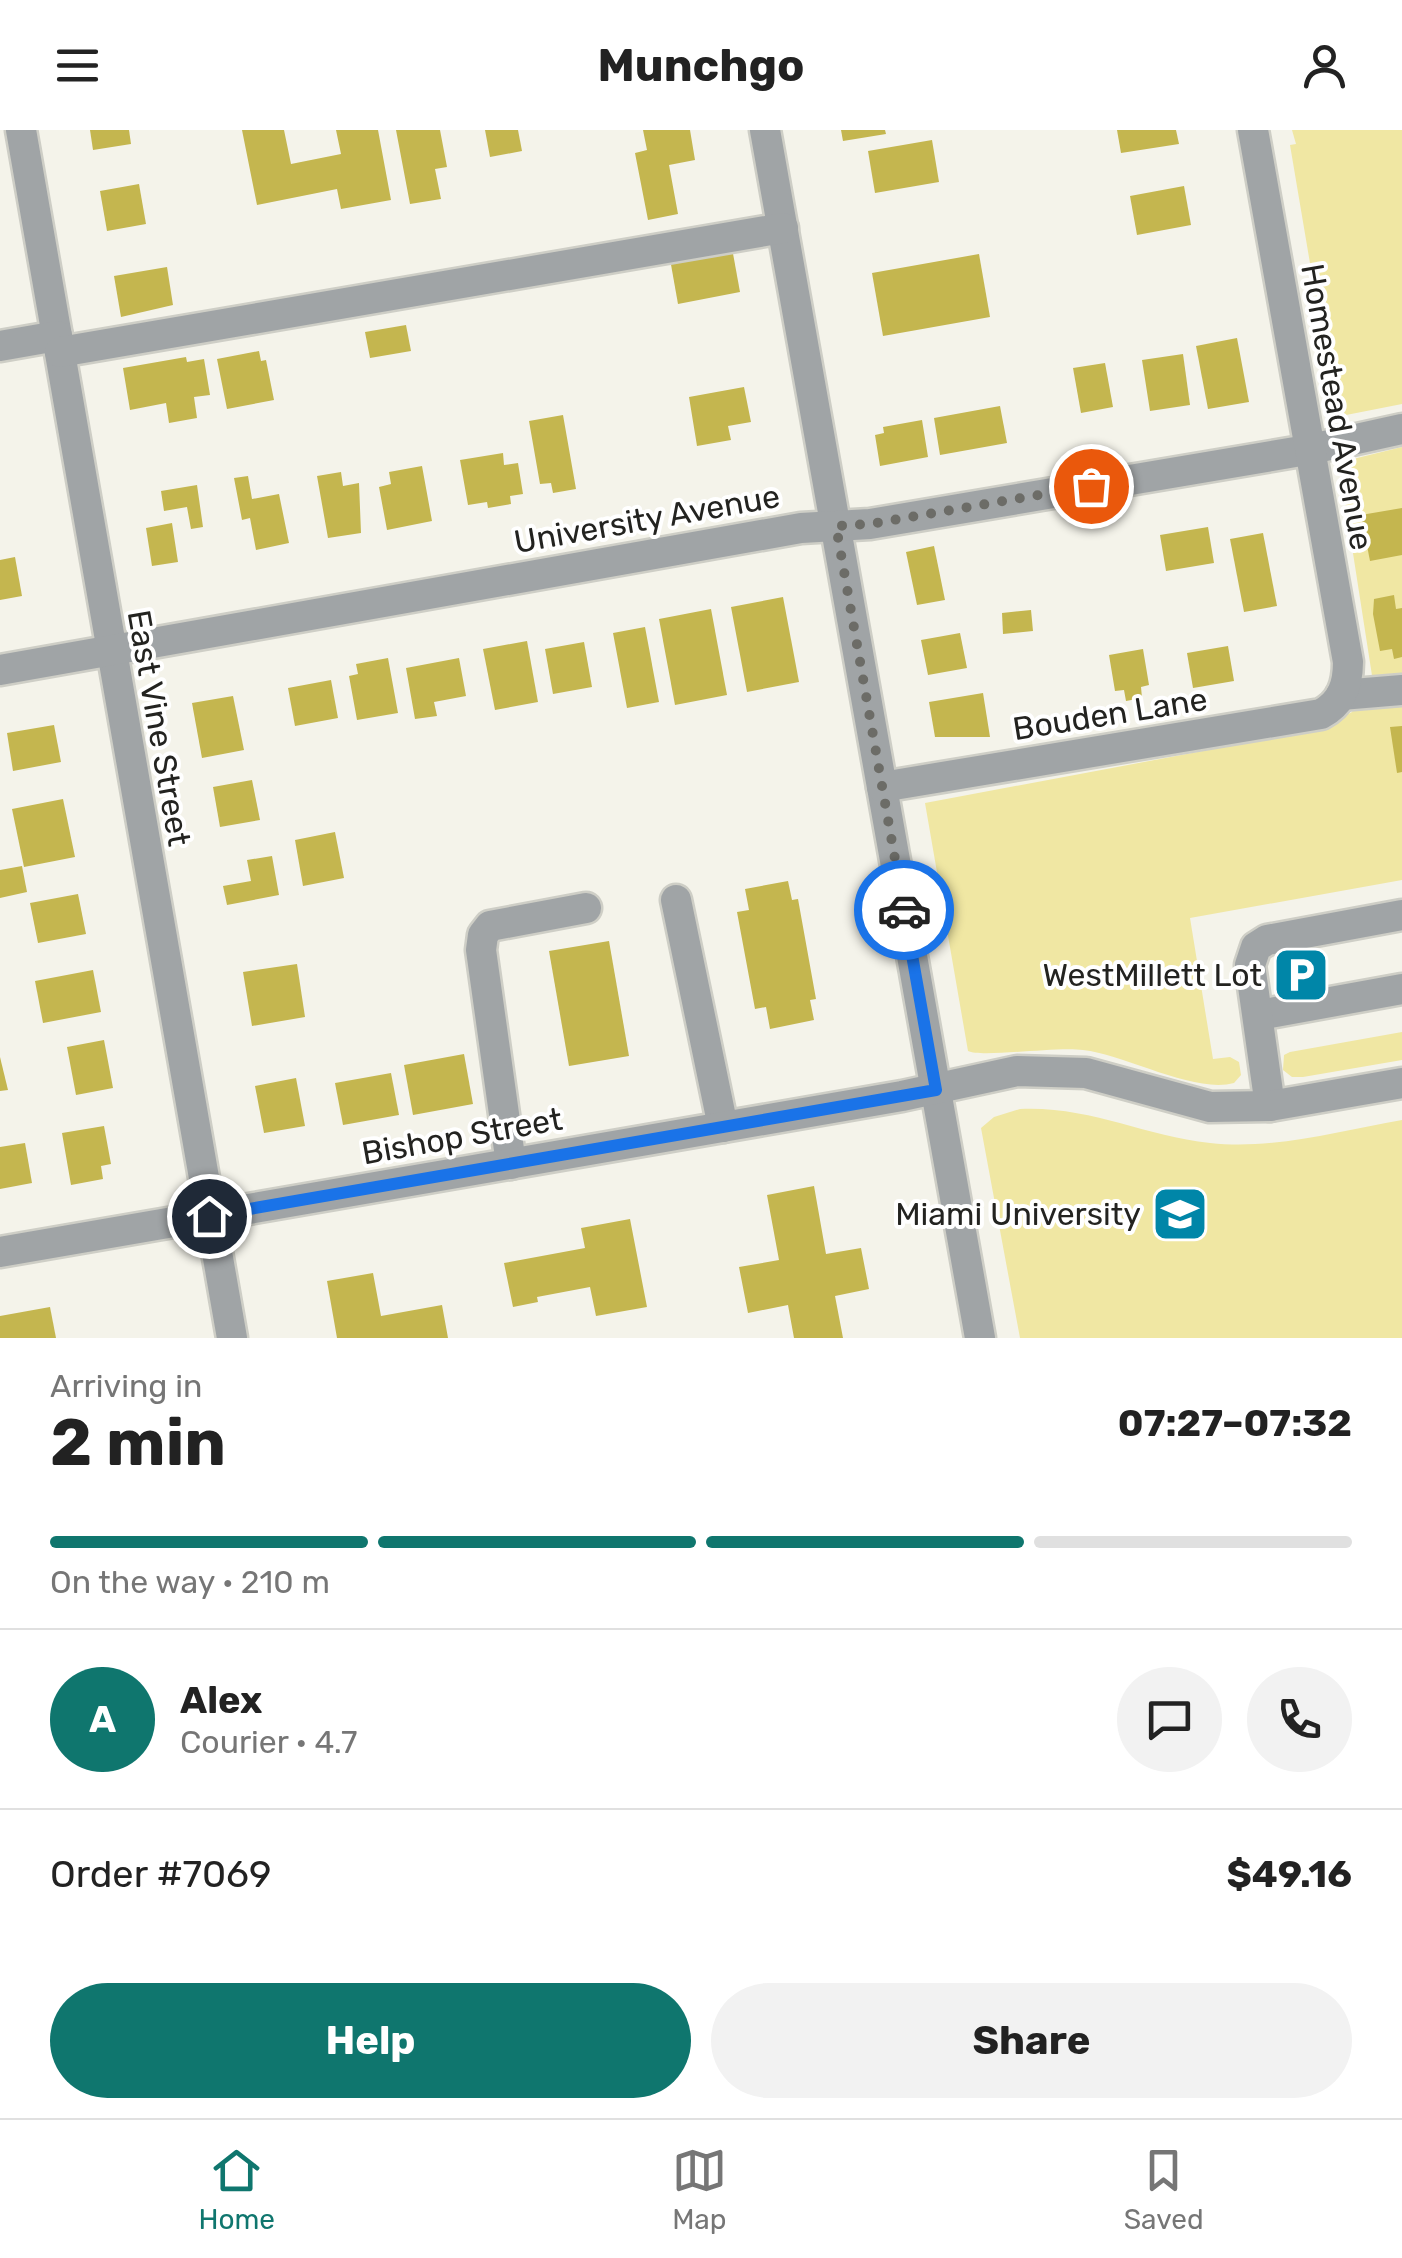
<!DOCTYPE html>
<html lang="en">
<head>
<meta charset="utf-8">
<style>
  :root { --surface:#fff; --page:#f2f2f2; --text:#222; --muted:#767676; --line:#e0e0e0; --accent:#0f766e }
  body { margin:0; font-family:Rubik,sans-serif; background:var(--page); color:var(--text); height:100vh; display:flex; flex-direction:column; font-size:38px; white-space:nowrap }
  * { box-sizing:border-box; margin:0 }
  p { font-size:32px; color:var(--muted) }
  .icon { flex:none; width:55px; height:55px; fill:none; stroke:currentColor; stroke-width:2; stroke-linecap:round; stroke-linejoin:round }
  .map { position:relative; height:1208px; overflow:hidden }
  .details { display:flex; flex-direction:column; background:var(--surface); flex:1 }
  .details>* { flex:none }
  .pin { position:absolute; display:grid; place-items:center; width:85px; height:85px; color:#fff; margin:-42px; border:5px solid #fff; border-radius:50%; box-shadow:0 2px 10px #0007 }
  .courier { position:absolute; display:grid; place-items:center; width:100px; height:100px; margin:-50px; border:8px solid #1a73e8; border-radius:50%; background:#fff; color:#222; box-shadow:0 2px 12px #0007 }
  .overview em { font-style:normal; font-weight:700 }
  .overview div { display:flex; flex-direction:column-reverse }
  .overview { display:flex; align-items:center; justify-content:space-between; height:170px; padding:0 50px }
  h1 { font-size:65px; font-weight:700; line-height:75px }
  .bar { display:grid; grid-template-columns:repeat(4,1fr); gap:15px 10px; align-content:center; height:120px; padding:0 50px }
  .bar i { height:12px; border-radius:8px; background:var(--line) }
  .bar .selected { background:var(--accent) }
  .bar p { grid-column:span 4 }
  .line { display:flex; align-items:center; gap:25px; padding:0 50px; border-top:2px solid var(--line) }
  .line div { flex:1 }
  .round { display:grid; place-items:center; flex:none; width:105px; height:105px; border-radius:52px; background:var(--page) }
  .action { display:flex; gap:20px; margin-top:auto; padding:20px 50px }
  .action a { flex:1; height:115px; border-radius:60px; background:var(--accent); color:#fff; font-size:40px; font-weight:700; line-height:115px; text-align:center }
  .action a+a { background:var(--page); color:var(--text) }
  header { display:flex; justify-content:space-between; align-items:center; height:130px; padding:0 50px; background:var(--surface); font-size:45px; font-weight:700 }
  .tab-bar { display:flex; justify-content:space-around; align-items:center; height:140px; border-top:2px solid var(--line); background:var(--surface); font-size:28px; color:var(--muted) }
  .tab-bar a { display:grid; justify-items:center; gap:5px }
  .tab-bar .selected { color:var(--accent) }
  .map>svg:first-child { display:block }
  .green { fill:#f0e7a3 }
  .building { fill:#c4b64f }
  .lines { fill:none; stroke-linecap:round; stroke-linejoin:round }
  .minor-casing { stroke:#cecec6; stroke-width:35 }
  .minor { stroke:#a0a4a6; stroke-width:30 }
  .done { stroke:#6c6c67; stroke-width:10; stroke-dasharray:0 18 }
  .route { stroke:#1a73e8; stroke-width:12 }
  .labels { text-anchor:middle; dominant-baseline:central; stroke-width:8; stroke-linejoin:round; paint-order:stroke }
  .street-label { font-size:32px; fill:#232320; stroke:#fff }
  .poi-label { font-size:32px; fill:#232320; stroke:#fff; text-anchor:end }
</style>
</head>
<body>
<header><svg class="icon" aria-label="menu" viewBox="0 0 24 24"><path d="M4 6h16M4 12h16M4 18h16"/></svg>Munchgo<svg class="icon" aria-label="person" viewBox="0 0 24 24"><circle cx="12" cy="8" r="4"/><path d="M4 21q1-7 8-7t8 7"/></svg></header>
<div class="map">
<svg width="1402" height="1208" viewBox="0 0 1402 1208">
  <rect width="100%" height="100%" fill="#f4f3ea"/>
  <g class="green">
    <path d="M 1292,0 L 1402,0 L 1402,274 L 1336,287 L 1290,15 L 1296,14 Z"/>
    <path d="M 1402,317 L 1402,750 L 1190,788 L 1213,929 L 1230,927 L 1239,932 L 1241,945 L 1234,953 C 1195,964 1126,925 1083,920 C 1057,916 982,928 968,921 L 925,673 L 1320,599 L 1352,582 L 1373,552 L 1341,346 L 1353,329 Z"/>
    <path d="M 1402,902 L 1402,930 L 1303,947 L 1292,947 L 1283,940 L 1284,925 L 1290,922 Z"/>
    <path d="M 1020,979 C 1091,976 1143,1006 1210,1013 C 1274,1020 1339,1001 1402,990 L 1402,1208 L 1020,1208 L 981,998 L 994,987 Z"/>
  </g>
  <g class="building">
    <path d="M 90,0 L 129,0 L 131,14 L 93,20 Z"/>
    <path d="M 242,0 L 284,0 L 291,34 L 341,24 L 336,0 L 378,0 L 391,70 L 341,79 L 337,59 L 257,75 Z"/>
    <path d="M 396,0 L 440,0 L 447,37 L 435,39 L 441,69 L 410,74 Z"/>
    <path d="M 485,0 L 518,0 L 522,21 L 490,27 Z"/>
    <path d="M 643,0 L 690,0 L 695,30 L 669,35 L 678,84 L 648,90 L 635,23 L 647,20 Z"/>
    <path d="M 841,0 L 885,0 L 886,4 L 843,11 Z"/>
    <path d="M 1117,0 L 1176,0 L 1179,14 L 1121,23 Z"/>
    <path d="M 932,10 L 939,52 L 875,63 L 868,21 Z"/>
    <path d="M 139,54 L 146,94 L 107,101 L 100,61 Z"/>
    <path d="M 1184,56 L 1191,95 L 1137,105 L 1130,66 Z"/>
    <path d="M 732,118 L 740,162 L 678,174 L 670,129 Z"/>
    <path d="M 979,124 L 990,187 L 883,206 L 872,143 Z"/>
    <path d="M 167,137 L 173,175 L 121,187 L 114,146 Z"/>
    <path d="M 406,195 L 411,221 L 370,228 L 365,202 Z"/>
    <path d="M 1237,208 L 1249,272 L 1208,279 L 1196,216 Z"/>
    <path d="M 259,221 L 261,231 L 266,230 L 274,270 L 227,279 L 217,229 Z"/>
    <path d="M 1183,224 L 1190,275 L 1150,281 L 1142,230 Z"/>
    <path d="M 186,227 L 187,232 L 204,229 L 210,265 L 194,267 L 197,288 L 169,293 L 166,273 L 130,280 L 123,238 Z"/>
    <path d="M 1105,233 L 1113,277 L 1081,283 L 1073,238 Z"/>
    <path d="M 744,257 L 751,292 L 728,296 L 731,310 L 697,316 L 689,267 Z"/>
    <path d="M 1000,276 L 1007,313 L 940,325 L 934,288 Z"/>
    <path d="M 563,285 L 576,359 L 553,363 L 551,353 L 540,354 L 529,291 Z"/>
    <path d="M 922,290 L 928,327 L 880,336 L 875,305 L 884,303 L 883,297 Z"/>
    <path d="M 503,323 L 504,335 L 518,333 L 523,364 L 510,366 L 511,374 L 488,378 L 487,372 L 468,375 L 460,330 Z"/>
    <path d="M 422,336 L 432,391 L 387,400 L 379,357 L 391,354 L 389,342 Z"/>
    <path d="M 341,342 L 343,356 L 359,353 L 361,403 L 328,408 L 317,346 Z"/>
    <path d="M 248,346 L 252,369 L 279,364 L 289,413 L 256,420 L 250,388 L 242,390 L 234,348 Z"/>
    <path d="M 197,355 L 203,397 L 191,399 L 187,377 L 164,381 L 161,361 Z"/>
    <path d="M 1402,378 L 1402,425 L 1370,431 L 1361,385 Z"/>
    <path d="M 172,393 L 178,432 L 152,436 L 146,398 Z"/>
    <path d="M 1208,397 L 1214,433 L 1166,441 L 1160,405 Z"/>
    <path d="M 1263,403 L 1277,476 L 1244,482 L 1230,409 Z"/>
    <path d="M 934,416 L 945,470 L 917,475 L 906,422 Z"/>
    <path d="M 15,427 L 22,466 L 0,470 L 0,430 Z"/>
    <path d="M 1394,465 L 1396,479 L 1402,478 L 1402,527 L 1394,529 L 1392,519 L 1380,521 L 1373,484 L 1374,469 Z"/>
    <path d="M 783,467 L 799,552 L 747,562 L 731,477 Z"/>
    <path d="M 711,479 L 727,565 L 675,575 L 659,489 Z"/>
    <path d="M 1031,480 L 1033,501 L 1003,504 L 1002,483 Z"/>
    <path d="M 645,497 L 659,572 L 627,578 L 613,503 Z"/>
    <path d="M 960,503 L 967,538 L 928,545 L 921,510 Z"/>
    <path d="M 527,511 L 538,572 L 495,580 L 483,519 Z"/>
    <path d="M 584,512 L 592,557 L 553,564 L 545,519 Z"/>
    <path d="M 1228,516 L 1234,551 L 1193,558 L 1187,523 Z"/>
    <path d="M 1143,519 L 1149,555 L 1141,557 L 1142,568 L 1126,571 L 1124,560 L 1115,561 L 1109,525 Z"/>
    <path d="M 388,528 L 398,583 L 357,590 L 349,546 L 358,544 L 356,534 Z"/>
    <path d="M 459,528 L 466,566 L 434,572 L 437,586 L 415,589 L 406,538 Z"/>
    <path d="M 331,550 L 338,588 L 295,596 L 288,558 Z"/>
    <path d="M 983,563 L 990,607 L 935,607 L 929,572 Z"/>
    <path d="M 233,566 L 244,620 L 202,628 L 192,573 Z"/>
    <path d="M 54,595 L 61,632 L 13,641 L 7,603 Z"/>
    <path d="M 1402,596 L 1402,642 L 1397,643 L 1390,597 Z"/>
    <path d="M 252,650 L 260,690 L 220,697 L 213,657 Z"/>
    <path d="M 63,669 L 75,727 L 24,737 L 12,679 Z"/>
    <path d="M 335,702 L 344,748 L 303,756 L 295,710 Z"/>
    <path d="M 272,726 L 279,765 L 227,775 L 223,756 L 251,751 L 247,730 Z"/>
    <path d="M 22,736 L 27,762 L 0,768 L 0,740 Z"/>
    <path d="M 788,751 L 792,770 L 798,769 L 816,869 L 810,870 L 814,890 L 770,899 L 766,877 L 755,879 L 737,782 L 749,780 L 745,759 Z"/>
    <path d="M 78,764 L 86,804 L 38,813 L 30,773 Z"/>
    <path d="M 609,811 L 629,926 L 569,936 L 549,821 Z"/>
    <path d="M 297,834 L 305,887 L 252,896 L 243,842 Z"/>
    <path d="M 93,840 L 101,882 L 43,893 L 35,851 Z"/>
    <path d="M 104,910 L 113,958 L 76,965 L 67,917 Z"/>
    <path d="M 464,924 L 473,974 L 413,985 L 404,935 Z"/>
    <path d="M 0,927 L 8,960 L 0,961 Z"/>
    <path d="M 391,943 L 399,985 L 343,995 L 335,953 Z"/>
    <path d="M 296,948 L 305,996 L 264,1003 L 255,956 Z"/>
    <path d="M 104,996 L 111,1034 L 101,1036 L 103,1049 L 71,1055 L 62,1003 Z"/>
    <path d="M 25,1013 L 32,1053 L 0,1059 L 0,1017 Z"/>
    <path d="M 814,1056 L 826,1124 L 861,1118 L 869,1159 L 835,1166 L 843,1208 L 794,1208 L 788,1175 L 748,1183 L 739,1137 L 779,1130 L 767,1065 Z"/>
    <path d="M 630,1089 L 647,1177 L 596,1186 L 590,1157 L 537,1167 L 538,1172 L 513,1177 L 504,1133 L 585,1118 L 581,1098 Z"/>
    <path d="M 373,1143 L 381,1186 L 442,1175 L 448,1208 L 337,1208 L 327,1151 Z"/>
    <path d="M 50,1177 L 56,1208 L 0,1208 L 0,1186 Z"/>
  </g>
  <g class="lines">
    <g class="minor-casing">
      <g id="minor">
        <path d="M 21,0 L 232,1208"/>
        <path d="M 765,0 L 980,1208"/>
        <path d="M 0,216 L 57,206"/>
        <path d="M 60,222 L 783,98"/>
        <path d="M 0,540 L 801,398 L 870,394 L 1307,320 L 1402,299"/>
        <path d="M 1341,565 L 1402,560"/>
        <path d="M 882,657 L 1321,584 C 1342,573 1348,555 1348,532 L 1253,0"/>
        <path d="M 676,770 L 723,997"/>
        <path d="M 1259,885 L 1402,859"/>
        <path d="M 1270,976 L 1250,835 L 1256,817 L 1267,810 L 1402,785"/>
        <path d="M 511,1034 L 481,820 L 483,805 L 490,796 L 586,778"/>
        <path d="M 0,1122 L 902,966 L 1017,941 L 1086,943 L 1210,977 L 1270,976 L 1402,953"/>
      </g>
    </g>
    <use href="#minor" class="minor"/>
  </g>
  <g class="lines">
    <path class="done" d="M 904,780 L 836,396 L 870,394 L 1091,356"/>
    <path class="route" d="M 209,1086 L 936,960 L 904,780"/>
  </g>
  <defs>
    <g id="parking-square" transform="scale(2.875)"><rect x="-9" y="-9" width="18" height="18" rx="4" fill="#0086a8" stroke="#fff"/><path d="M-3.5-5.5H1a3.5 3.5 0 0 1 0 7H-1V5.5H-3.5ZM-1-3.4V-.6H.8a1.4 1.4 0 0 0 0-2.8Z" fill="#fff"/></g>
    <g id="university-square" transform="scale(2.875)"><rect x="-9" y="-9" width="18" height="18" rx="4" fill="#0086a8" stroke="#fff"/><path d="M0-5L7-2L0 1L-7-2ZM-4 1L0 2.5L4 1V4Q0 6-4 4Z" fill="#fff"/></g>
  </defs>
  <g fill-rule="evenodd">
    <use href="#parking-square" x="1301" y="845"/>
    <use href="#university-square" x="1180" y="1084"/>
  </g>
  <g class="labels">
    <g class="street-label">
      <text transform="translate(1337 277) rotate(80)">Homestead Avenue</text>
      <text transform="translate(647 389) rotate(-10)">University Avenue</text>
      <text transform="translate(1110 584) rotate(-9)">Bouden Lane</text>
      <text transform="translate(159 598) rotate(80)">East Vine Street</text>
      <text transform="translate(462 1006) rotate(-10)">Bishop Street</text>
    </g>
    <g class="poi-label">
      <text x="1262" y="845">WestMillett Lot</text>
      <text x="1141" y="1084">Miami University</text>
    </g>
  </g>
</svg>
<div class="pin" style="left:1091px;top:356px;background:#ea580c"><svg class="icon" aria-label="bag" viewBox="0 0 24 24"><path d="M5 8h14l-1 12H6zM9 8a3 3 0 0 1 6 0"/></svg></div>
<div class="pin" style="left:209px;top:1086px;background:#1f2937"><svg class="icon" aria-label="home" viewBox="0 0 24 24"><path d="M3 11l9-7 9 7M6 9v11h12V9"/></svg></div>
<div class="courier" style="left:904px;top:780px"><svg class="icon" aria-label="car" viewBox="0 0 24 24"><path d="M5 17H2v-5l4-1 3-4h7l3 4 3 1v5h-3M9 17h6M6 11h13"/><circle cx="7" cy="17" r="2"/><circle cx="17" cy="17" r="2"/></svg></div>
</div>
<section class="details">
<div class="overview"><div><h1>2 min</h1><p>Arriving in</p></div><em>07:27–07:32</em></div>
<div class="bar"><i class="selected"></i><i class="selected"></i><i class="selected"></i><i></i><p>On the way · 210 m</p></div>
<div class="line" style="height:180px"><b class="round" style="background:var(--accent);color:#fff">A</b><div><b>Alex</b><p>Courier · 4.7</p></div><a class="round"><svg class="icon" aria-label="chat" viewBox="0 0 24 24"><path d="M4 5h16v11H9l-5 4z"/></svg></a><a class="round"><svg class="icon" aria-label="phone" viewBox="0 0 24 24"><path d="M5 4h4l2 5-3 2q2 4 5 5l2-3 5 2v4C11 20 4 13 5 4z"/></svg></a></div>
<div class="line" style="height:130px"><div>Order #7069</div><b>$49.16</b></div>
<div class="action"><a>Help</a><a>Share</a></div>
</section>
<nav class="tab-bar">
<a class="selected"><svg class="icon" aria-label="home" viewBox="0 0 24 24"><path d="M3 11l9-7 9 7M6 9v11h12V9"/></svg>Home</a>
<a><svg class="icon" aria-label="map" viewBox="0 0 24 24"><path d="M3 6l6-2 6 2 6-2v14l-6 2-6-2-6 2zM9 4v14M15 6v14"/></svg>Map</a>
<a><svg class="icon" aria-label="saved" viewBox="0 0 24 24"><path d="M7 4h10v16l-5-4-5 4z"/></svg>Saved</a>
</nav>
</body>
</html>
